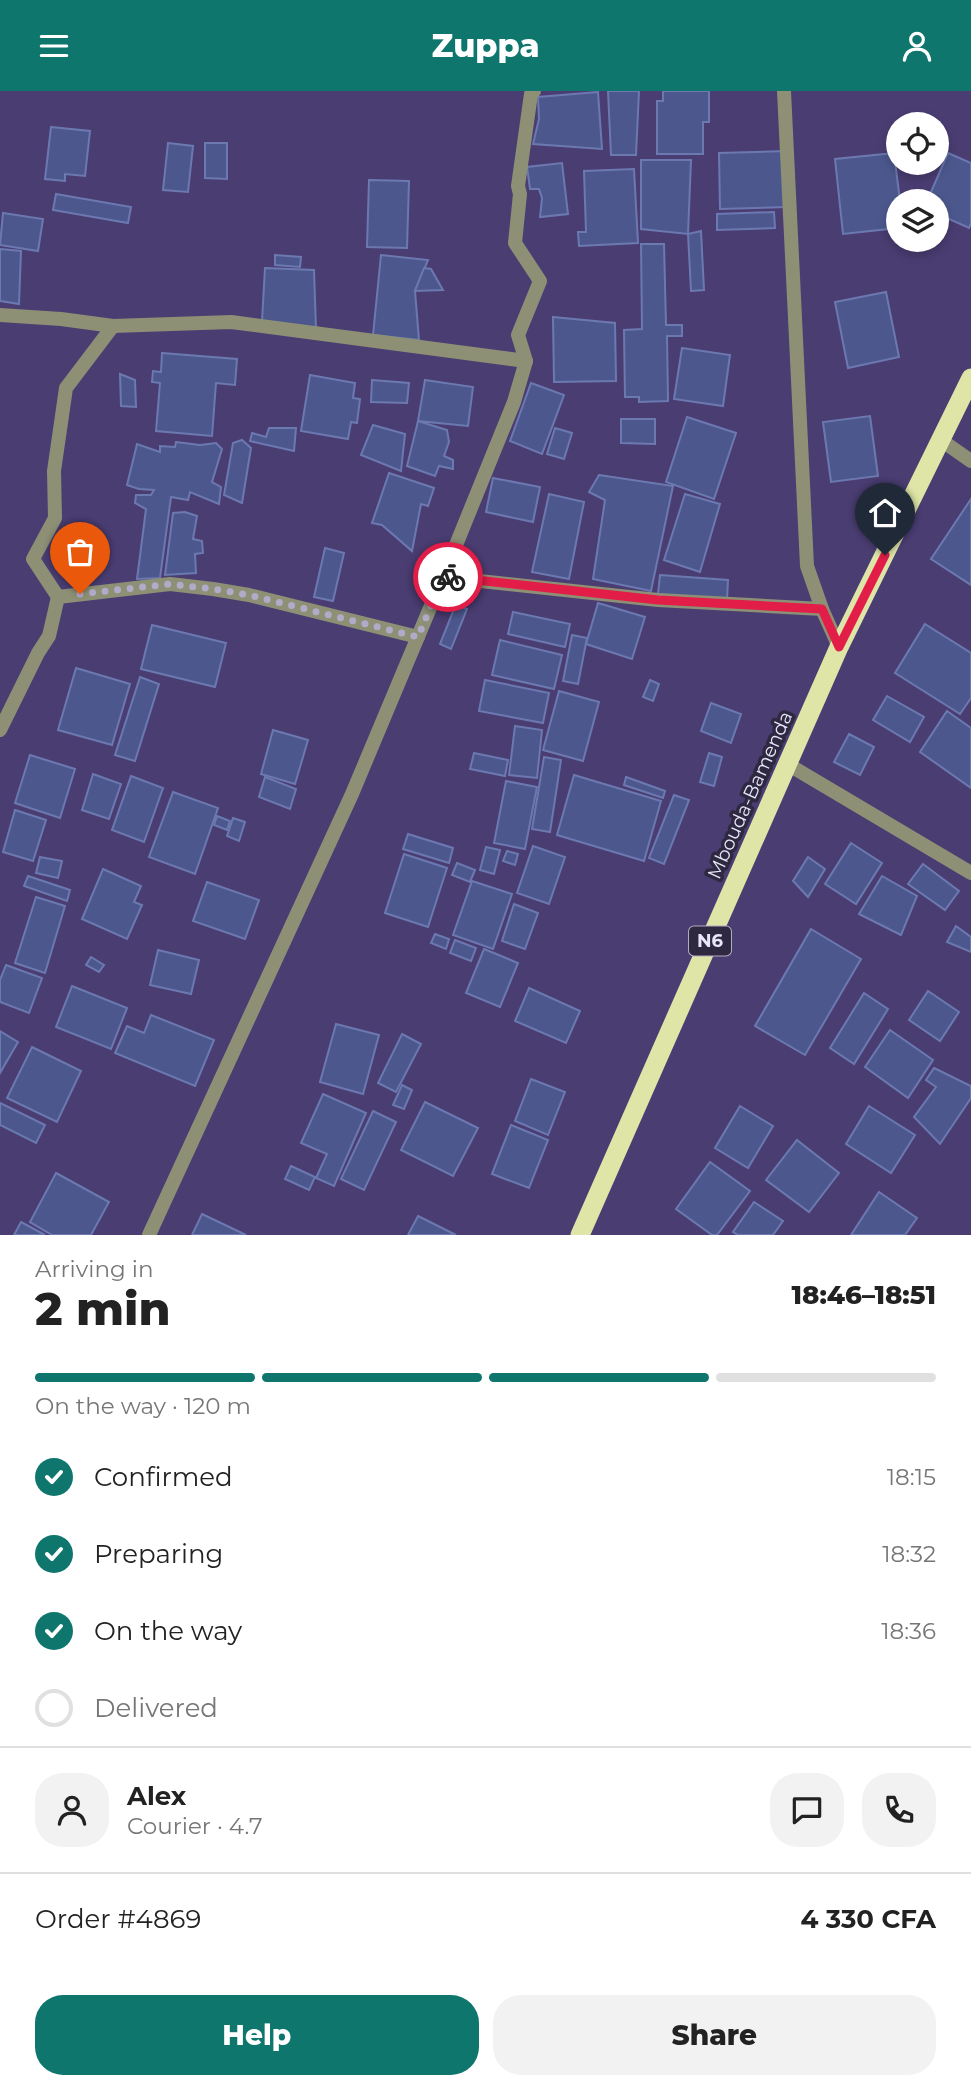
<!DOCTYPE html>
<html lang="en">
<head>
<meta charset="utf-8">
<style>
  :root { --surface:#fff; --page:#f2f2f2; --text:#222; --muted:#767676; --line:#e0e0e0; --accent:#0f766e }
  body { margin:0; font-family:Montserrat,sans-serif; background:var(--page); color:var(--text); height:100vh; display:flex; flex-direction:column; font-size:26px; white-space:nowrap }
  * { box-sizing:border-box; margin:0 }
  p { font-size:23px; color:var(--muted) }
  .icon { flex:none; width:38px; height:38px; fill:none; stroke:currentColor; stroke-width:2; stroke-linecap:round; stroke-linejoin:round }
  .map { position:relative; height:1144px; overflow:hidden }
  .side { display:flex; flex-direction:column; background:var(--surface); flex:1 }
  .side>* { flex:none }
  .controls { position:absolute; left:886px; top:21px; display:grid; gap:14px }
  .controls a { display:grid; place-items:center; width:63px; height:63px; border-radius:50%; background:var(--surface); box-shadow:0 4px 10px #0003; font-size:35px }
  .pin { position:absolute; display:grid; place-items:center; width:60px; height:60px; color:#fff; margin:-72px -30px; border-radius:50% 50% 50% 0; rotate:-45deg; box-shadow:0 0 7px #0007 }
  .pin .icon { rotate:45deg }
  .courier { position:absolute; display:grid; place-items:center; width:70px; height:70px; margin:-35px; border:5px solid #e11d48; border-radius:50%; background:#fff; color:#222; box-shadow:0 2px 9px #0007 }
  .headline em { font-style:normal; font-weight:800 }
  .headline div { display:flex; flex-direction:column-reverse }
  .headline { display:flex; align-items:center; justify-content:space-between; height:119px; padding:0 35px }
  h1 { font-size:46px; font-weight:800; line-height:52px }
  .bar { display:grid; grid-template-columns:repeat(4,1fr); gap:10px 7px; align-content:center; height:84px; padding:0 35px }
  .bar i { height:9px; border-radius:5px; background:var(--line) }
  .bar .on { background:var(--accent) }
  .bar p { grid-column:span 4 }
  .line { display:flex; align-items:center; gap:18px; padding:0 35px; border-top:2px solid var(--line) }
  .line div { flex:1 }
  .round { display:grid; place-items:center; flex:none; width:74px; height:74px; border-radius:28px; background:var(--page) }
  ol { padding:0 35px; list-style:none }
  li { display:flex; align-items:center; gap:21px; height:77px }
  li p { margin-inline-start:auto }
  li .icon { padding:7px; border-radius:50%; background:var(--accent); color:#fff; stroke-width:4 }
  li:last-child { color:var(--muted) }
  li i { width:38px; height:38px; border:4px solid var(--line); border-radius:50% }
  .action { display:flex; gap:14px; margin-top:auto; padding:14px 35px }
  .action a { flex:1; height:80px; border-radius:28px; background:var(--accent); color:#fff; font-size:28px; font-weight:800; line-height:80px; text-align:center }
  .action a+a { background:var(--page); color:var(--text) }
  header { display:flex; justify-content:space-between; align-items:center; height:91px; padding:0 35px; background:var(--accent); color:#fff; font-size:32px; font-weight:800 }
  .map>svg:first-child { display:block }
  .building { fill:#4c588d; stroke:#6c79b1; stroke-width:2 }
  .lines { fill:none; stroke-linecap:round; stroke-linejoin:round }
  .minor { stroke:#8d9075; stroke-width:14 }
  .tertiary { stroke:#8d9075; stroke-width:14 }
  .trunk { stroke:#dee5a7; stroke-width:19 }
  .done { stroke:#b1abca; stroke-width:7; stroke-dasharray:0 12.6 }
  .route { stroke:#e11d48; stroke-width:9 }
  .labels { text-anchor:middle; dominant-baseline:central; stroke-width:7; stroke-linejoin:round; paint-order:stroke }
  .shield { fill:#2e2941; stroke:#b1adc2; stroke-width:2 }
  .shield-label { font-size:18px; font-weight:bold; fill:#e9e6fa }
  .street-label { font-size:19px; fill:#e9e6fa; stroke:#2e2941 }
</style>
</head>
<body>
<header><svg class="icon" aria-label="menu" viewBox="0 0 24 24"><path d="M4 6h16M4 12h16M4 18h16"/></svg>Zuppa<svg class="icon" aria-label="person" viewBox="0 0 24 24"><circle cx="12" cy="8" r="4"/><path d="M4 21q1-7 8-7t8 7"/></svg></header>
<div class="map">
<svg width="971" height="1144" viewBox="0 0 971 1144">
  <rect width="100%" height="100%" fill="#4a3d72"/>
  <g class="building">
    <path d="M 608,0 L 639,0 L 636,64 L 611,64 Z"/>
    <path d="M 663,0 L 709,0 L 709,31 L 703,31 L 703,63 L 657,63 L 657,10 L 663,10 Z"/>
    <path d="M 598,1 L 602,58 L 533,53 L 539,28 L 538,6 Z"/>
    <path d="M 51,36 L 90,40 L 85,85 L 65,83 L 65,90 L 45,88 Z"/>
    <path d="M 168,52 L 193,55 L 188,101 L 163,99 Z"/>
    <path d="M 205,52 L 227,52 L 227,88 L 205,87 Z"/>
    <path d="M 785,60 L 787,116 L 720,118 L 719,62 Z"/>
    <path d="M 894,62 L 900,110 L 898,110 L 898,137 L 843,143 L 835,68 Z"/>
    <path d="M 948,62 L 971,72 L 971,132 L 969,137 L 936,122 L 936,110 L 927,110 Z"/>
    <path d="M 641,69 L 691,69 L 688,143 L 641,138 Z"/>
    <path d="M 562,72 L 568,123 L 540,126 L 542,107 L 539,98 L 530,98 L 527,76 Z"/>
    <path d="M 634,78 L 638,152 L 579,155 L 578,141 L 586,141 L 584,80 Z"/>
    <path d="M 369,89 L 409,90 L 407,157 L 367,156 Z"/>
    <path d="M 56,103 L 131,116 L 128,132 L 53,119 Z"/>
    <path d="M 774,121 L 775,137 L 717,139 L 717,123 Z"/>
    <path d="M 3,122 L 43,128 L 38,160 L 0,154 Z"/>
    <path d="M 701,140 L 704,199 L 691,200 L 688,143 Z"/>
    <path d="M 641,153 L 664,153 L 666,234 L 682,234 L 682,245 L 667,245 L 668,310 L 639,311 L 639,306 L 625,306 L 624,239 L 642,238 Z"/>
    <path d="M 0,158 L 21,160 L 19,213 L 0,210 Z"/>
    <path d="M 275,164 L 301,166 L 300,176 L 275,174 Z"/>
    <path d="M 381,164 L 428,169 L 415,200 L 419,249 L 373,244 Z"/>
    <path d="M 265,177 L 314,179 L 316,238 L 262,230 Z"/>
    <path d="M 424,177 L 431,178 L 443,199 L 415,200 Z"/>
    <path d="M 886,201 L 899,266 L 848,277 L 835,211 Z"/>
    <path d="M 553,226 L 615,232 L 616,290 L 554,291 Z"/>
    <path d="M 682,257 L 730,264 L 723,315 L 674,308 Z"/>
    <path d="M 162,262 L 237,268 L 235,294 L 216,292 L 212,345 L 156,340 L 160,292 L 152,291 L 153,280 L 161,281 Z"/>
    <path d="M 120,283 L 135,289 L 136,316 L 121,315 Z"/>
    <path d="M 310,284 L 355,292 L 353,307 L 360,308 L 357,332 L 351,331 L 348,348 L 301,340 Z"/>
    <path d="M 372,289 L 409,292 L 407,312 L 371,311 Z"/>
    <path d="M 425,289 L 473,296 L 468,335 L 418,330 Z"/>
    <path d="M 531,292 L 564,304 L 542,363 L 510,350 Z"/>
    <path d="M 870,325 L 878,385 L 831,391 L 823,331 Z"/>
    <path d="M 687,326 L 736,342 L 714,408 L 666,391 Z"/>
    <path d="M 621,328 L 655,328 L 655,353 L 621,352 Z"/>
    <path d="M 418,330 L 447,339 L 449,351 L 444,365 L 453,369 L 453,378 L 439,375 L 435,385 L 407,375 Z"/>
    <path d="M 373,334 L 405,343 L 401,380 L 361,364 Z"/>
    <path d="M 269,337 L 296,337 L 294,360 L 250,350 L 252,342 L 266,346 Z"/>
    <path d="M 555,337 L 572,342 L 564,368 L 547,363 Z"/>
    <path d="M 242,349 L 251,357 L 242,412 L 224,404 L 233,352 Z"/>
    <path d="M 176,351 L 200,354 L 216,352 L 222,358 L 212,391 L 221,396 L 219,413 L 190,401 L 188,409 L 171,406 L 160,487 L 137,488 L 146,418 L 135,412 L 136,404 L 151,404 L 154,399 L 139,398 L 127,394 L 137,353 L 160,361 L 160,355 L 175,356 Z"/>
    <path d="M 389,382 L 434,397 L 428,415 L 421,413 L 412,460 L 382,434 L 372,432 Z"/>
    <path d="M 599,384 L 673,395 L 651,500 L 593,488 L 605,409 L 589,401 Z"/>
    <path d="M 493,387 L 540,396 L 533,431 L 486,421 Z"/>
    <path d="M 549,403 L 584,411 L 569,488 L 532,481 Z"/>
    <path d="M 685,403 L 720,413 L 700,481 L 664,469 Z"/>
    <path d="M 971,408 L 971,494 L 931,468 Z"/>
    <path d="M 185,421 L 197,425 L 193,448 L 202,450 L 203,462 L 195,463 L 196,482 L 165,484 L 173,422 Z"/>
    <path d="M 325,457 L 344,462 L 333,510 L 314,506 Z"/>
    <path d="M 660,484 L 728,489 L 727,509 L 658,503 Z"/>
    <path d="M 598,512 L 645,526 L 632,568 L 586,553 Z"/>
    <path d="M 456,513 L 467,518 L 451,558 L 440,553 Z"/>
    <path d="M 513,521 L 570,533 L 565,556 L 508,543 Z"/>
    <path d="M 925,533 L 971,562 L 971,607 L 960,623 L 895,582 Z"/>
    <path d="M 152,534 L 226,552 L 215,596 L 141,578 Z"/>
    <path d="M 572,544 L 587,547 L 578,593 L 563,590 Z"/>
    <path d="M 500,549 L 562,564 L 554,598 L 492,584 Z"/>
    <path d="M 76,577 L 130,593 L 112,654 L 58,639 Z"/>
    <path d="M 140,586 L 159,593 L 135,670 L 115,664 Z"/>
    <path d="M 485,589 L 549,602 L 543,632 L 479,620 Z"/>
    <path d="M 650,589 L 659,593 L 653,610 L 643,606 Z"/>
    <path d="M 559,600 L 599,611 L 583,670 L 543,659 Z"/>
    <path d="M 887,605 L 924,626 L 910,651 L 873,629 Z"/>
    <path d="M 711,612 L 741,623 L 731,652 L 701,640 Z"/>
    <path d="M 947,620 L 971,637 L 971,697 L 920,661 Z"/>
    <path d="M 515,635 L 542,639 L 537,687 L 509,684 Z"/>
    <path d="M 273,639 L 308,649 L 295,693 L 261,683 Z"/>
    <path d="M 849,643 L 874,656 L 860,684 L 834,671 Z"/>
    <path d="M 474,662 L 508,669 L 505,685 L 470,678 Z"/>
    <path d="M 709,662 L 722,666 L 714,695 L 700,691 Z"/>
    <path d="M 30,664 L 75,678 L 60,727 L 15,712 Z"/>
    <path d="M 544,666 L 561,669 L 550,741 L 532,738 Z"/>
    <path d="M 93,683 L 121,693 L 109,728 L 82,719 Z"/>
    <path d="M 574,684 L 661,710 L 644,770 L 557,744 Z"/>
    <path d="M 131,685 L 163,697 L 144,751 L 112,739 Z"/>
    <path d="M 265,686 L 296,698 L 290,718 L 259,706 Z"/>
    <path d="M 626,686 L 665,700 L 663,707 L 624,694 Z"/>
    <path d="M 506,690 L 537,696 L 525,758 L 494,752 Z"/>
    <path d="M 173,701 L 218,717 L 195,783 L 149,766 Z"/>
    <path d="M 674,704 L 689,709 L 664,773 L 649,767 Z"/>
    <path d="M 15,719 L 46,729 L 33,770 L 3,761 Z"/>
    <path d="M 217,725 L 230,730 L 227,739 L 214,734 Z"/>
    <path d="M 233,727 L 245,731 L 239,750 L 227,745 Z"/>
    <path d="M 408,743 L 453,757 L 449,772 L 403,758 Z"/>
    <path d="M 851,752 L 882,772 L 856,813 L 825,793 Z"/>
    <path d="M 533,755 L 565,766 L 549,813 L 517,802 Z"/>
    <path d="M 486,756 L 500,759 L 494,783 L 480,779 Z"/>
    <path d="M 507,760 L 518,763 L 515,774 L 503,770 Z"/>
    <path d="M 404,763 L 447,777 L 428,836 L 385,822 Z"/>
    <path d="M 40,766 L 62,770 L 58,787 L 36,782 Z"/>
    <path d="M 808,766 L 825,778 L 808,806 L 793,790 Z"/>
    <path d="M 457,772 L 475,779 L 470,791 L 452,784 Z"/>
    <path d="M 923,773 L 959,800 L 945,819 L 908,793 Z"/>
    <path d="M 103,778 L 141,795 L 134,811 L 142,814 L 127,848 L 82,828 Z"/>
    <path d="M 28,785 L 70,799 L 67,810 L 24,795 Z"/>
    <path d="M 882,785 L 917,805 L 901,844 L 859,823 Z"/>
    <path d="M 472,790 L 512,803 L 493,858 L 453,844 Z"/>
    <path d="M 207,791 L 259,809 L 245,848 L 193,830 Z"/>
    <path d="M 36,806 L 65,815 L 45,882 L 15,872 Z"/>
    <path d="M 514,813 L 538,822 L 525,858 L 502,850 Z"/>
    <path d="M 956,835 L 971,846 L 971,861 L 947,851 Z"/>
    <path d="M 811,838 L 861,868 L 805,964 L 755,935 Z"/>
    <path d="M 435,843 L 449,848 L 446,858 L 431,852 Z"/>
    <path d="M 455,849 L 476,857 L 471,870 L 450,862 Z"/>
    <path d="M 484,858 L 518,872 L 500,916 L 466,902 Z"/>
    <path d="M 158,859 L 199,869 L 191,903 L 150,894 Z"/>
    <path d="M 91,866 L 104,874 L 99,881 L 86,874 Z"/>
    <path d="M 6,874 L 42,887 L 29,922 L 0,911 L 0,889 Z"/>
    <path d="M 72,895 L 127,917 L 111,958 L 56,936 Z"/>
    <path d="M 529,897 L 580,920 L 566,952 L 515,930 Z"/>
    <path d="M 928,900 L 959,921 L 940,950 L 909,929 Z"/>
    <path d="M 864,902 L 888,918 L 854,973 L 830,957 Z"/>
    <path d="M 151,924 L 214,949 L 195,995 L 115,962 L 127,935 L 144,942 Z"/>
    <path d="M 336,933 L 379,944 L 363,1003 L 320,991 Z"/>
    <path d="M 890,939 L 933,969 L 908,1007 L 865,976 Z"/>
    <path d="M 0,940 L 18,951 L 0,982 Z"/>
    <path d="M 402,943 L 421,953 L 396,1001 L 378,992 Z"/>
    <path d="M 32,956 L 81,980 L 57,1031 L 7,1007 Z"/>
    <path d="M 934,977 L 971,995 L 971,1007 L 940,1053 L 914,1026 L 936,996 L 926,989 Z"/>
    <path d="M 531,988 L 565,1001 L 548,1044 L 515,1030 Z"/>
    <path d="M 402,994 L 412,999 L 404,1018 L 393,1014 Z"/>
    <path d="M 323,1003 L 366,1022 L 334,1095 L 316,1087 L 327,1063 L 301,1052 Z"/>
    <path d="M 425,1011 L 478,1037 L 453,1085 L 401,1059 Z"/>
    <path d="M 0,1012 L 45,1034 L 36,1052 L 0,1034 Z"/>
    <path d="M 740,1015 L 773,1035 L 748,1077 L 715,1057 Z"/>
    <path d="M 869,1015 L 915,1044 L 891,1082 L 846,1053 Z"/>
    <path d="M 373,1020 L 396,1031 L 364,1099 L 341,1088 Z"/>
    <path d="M 511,1034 L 548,1049 L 529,1097 L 492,1083 Z"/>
    <path d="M 797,1049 L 839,1082 L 809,1121 L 766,1089 Z"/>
    <path d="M 710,1071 L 750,1100 L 717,1144 L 712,1144 L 676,1118 Z"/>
    <path d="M 291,1075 L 315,1086 L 309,1099 L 285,1088 Z"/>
    <path d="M 56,1082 L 109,1111 L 91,1144 L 52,1144 L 30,1131 Z"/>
    <path d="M 879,1101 L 917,1127 L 905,1144 L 851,1144 Z"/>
    <path d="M 754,1111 L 783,1130 L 773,1144 L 738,1144 L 733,1141 Z"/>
    <path d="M 202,1123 L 246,1144 L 192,1144 Z"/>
    <path d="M 418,1125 L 456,1144 L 408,1144 Z"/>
    <path d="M 21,1131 L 45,1144 L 14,1144 Z"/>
  </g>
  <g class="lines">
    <g class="minor">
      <path d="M 0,224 L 61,228 L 113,235 L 231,231 L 526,270"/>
      <path d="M 941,349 L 971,370"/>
      <path d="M 443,486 L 514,311 L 526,270 L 518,244 L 540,190 L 515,152 L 520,103 L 518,95 L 531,3 L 534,0"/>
      <path d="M 58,506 L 33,468 L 55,427 L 54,380 L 66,297 L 113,235"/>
      <path d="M 0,639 L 38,562 L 49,545 L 58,506 L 170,493 L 213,498 L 249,504 L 418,546"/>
      <path d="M 789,674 L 971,782"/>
      <path d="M 149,1144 L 352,703 L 443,486 L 658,509 L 822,518"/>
    </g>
    <path class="tertiary" d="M 784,0 L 807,475 L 822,518 L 839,556"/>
    <path class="trunk" d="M 580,1144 L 839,556 L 971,287"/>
  </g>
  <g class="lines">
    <path class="done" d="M 80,503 L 170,493 L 213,498 L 249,504 L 418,546 L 443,486 L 448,486"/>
    <path class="route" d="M 448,486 L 658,509 L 822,518 L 839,556 L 885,464"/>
  </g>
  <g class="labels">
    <rect class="shield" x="689" y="835.5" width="42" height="29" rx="5"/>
    <g class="shield-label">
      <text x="710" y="850">N6</text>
    </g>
    <g class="street-label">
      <text transform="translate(750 704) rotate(-66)">Mbouda-Bamenda</text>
    </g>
  </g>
</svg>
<div class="controls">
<a><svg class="icon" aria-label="locate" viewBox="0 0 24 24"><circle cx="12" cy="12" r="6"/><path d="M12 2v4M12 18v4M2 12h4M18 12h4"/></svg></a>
<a><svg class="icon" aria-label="layers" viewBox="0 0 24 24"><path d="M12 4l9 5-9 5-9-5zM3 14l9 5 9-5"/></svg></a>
</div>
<div class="pin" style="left:80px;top:503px;background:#ea580c"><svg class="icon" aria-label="bag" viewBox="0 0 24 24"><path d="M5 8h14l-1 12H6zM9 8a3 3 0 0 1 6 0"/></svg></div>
<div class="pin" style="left:885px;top:464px;background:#1f2937"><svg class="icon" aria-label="home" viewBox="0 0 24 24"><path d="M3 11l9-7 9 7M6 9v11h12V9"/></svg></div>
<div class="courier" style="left:448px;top:486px"><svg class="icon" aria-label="bike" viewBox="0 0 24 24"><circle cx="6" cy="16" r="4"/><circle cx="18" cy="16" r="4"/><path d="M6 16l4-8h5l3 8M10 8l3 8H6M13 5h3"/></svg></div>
</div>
<section class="side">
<div class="headline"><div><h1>2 min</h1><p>Arriving in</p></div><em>18:46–18:51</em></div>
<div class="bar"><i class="on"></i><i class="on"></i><i class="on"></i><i></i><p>On the way · 120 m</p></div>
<ol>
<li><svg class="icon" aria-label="check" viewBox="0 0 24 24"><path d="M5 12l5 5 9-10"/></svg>Confirmed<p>18:15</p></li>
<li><svg class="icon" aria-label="check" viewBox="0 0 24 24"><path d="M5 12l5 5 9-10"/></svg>Preparing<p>18:32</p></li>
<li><svg class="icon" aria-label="check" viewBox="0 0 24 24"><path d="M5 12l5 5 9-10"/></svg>On the way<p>18:36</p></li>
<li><i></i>Delivered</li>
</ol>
<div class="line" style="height:126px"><a class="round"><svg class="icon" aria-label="person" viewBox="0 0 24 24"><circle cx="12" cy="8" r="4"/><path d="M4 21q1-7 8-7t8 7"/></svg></a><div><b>Alex</b><p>Courier · 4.7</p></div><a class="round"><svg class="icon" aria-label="chat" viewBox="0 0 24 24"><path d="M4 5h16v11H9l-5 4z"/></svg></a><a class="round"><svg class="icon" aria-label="phone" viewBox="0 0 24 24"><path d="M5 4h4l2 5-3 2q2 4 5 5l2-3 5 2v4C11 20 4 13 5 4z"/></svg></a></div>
<div class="line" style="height:91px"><div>Order #4869</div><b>4 330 CFA</b></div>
<div class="action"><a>Help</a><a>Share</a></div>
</section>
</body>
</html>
